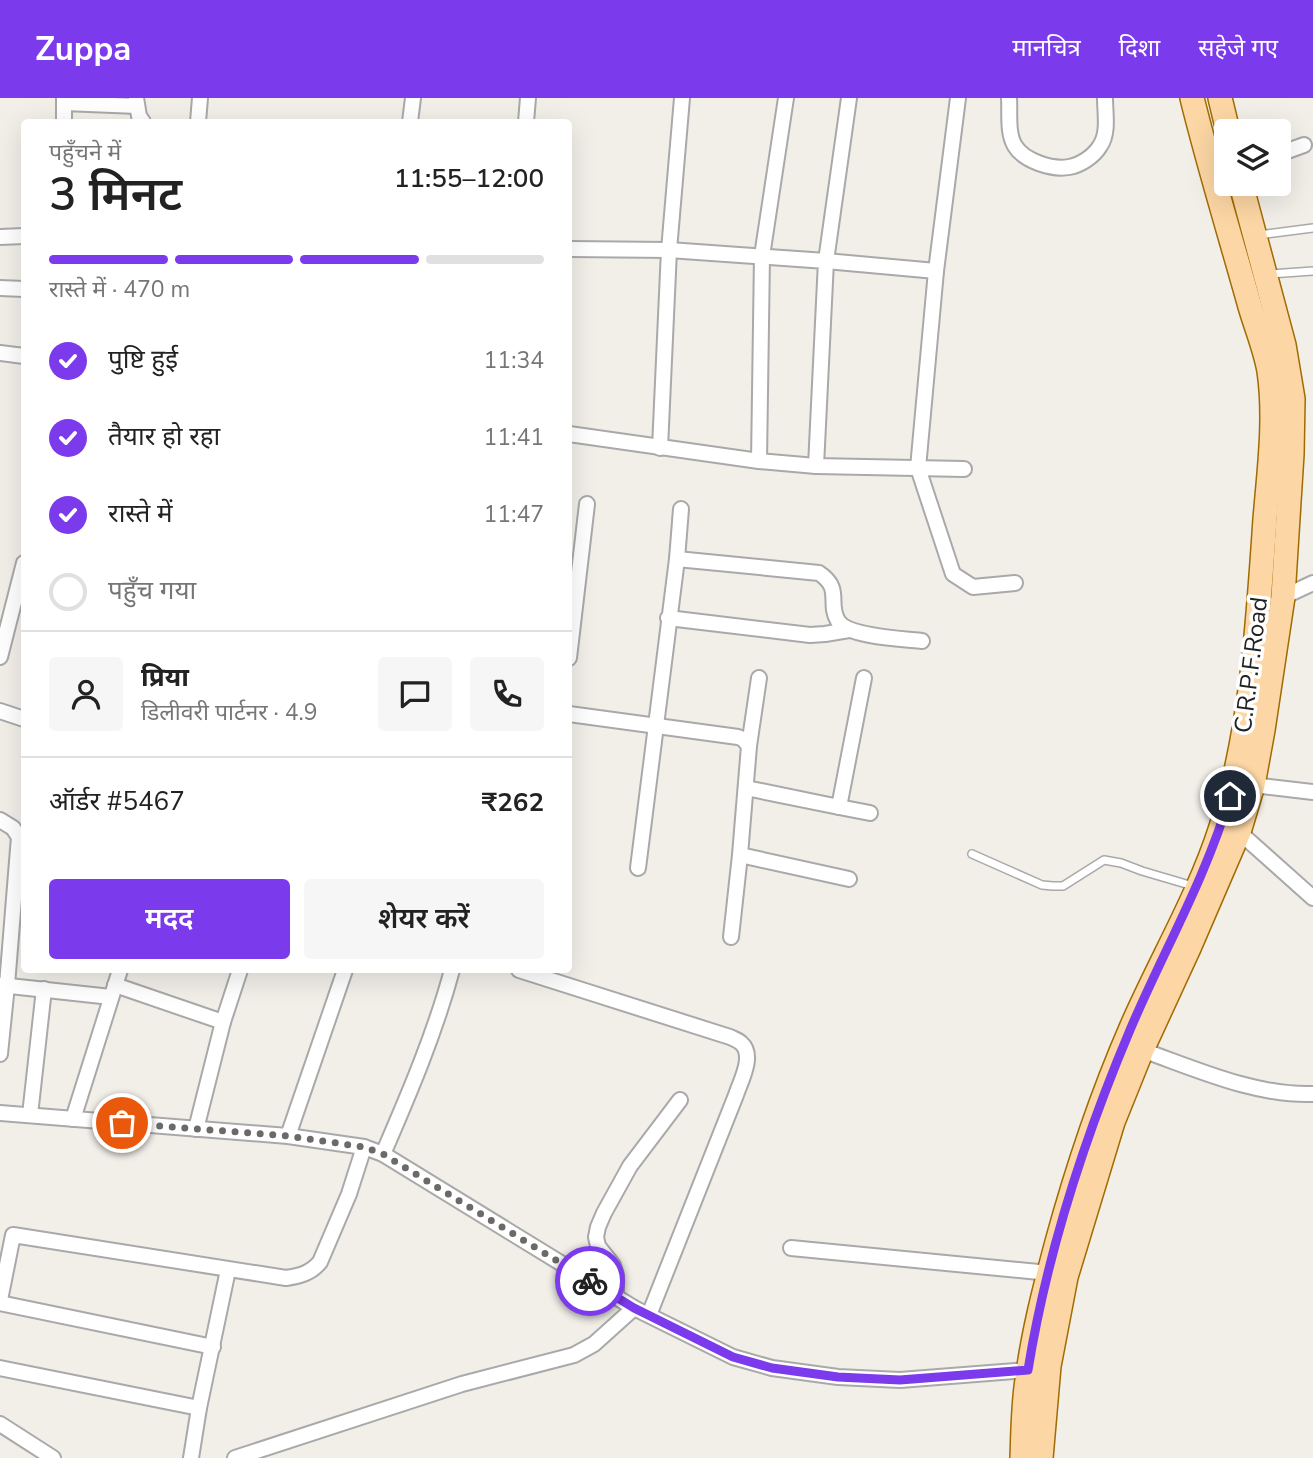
<!DOCTYPE html>
<html lang="hi">
<head>
<meta charset="utf-8">
<style>
  :root { --surface:#fff; --page:#f6f6f6; --text:#222; --muted:#767676; --line:#e0e0e0; --accent:#7c3aed }
  body { margin:0; font-family:"Nunito Sans","Noto Sans Devanagari",sans-serif; background:var(--page); color:var(--text); height:100vh; display:flex; flex-direction:column; font-size:26px; white-space:nowrap }
  * { box-sizing:border-box; margin:0 }
  p { font-size:23px; color:var(--muted) }
  .icon { flex:none; width:38px; height:38px; fill:none; stroke:currentColor; stroke-width:2; stroke-linecap:round; stroke-linejoin:round }
  .map { position:relative; flex:1; overflow:hidden }
  .drawer { position:absolute; left:21px; top:21px; width:551px; height:854px; display:flex; flex-direction:column; background:var(--surface); border-radius:7px; box-shadow:0 7px 28px #0002 }
  .drawer>* { flex:none }
  .fabs { position:absolute; left:1214px; top:21px; display:grid; gap:14px }
  .fabs a { display:grid; place-items:center; width:77px; height:77px; border-radius:7px; background:var(--surface); box-shadow:0 7px 28px #0002; font-size:35px }
  .pin { position:absolute; display:grid; place-items:center; width:60px; height:60px; color:#fff; margin:-30px; border:4px solid #fff; border-radius:50%; box-shadow:0 2px 7px #0007 }
  .courier { position:absolute; display:grid; place-items:center; width:70px; height:70px; margin:-35px; border:5px solid #7c3aed; border-radius:50%; background:#fff; color:#222; box-shadow:0 2px 9px #0007 }
  .summary em { font-style:normal; font-weight:600 }
  .summary div { display:flex; flex-direction:column-reverse }
  .summary { display:flex; align-items:center; justify-content:space-between; height:119px; padding:0 28px }
  h1 { font-size:46px; font-weight:600; line-height:52px }
  .bar { display:grid; grid-template-columns:repeat(4,1fr); gap:10px 7px; align-content:center; height:84px; padding:0 28px }
  .bar i { height:9px; border-radius:5px; background:var(--line) }
  .bar .on { background:var(--accent) }
  .bar p { grid-column:span 4 }
  .line { display:flex; align-items:center; gap:18px; padding:0 28px; border-top:2px solid var(--line) }
  .line div { flex:1 }
  .round { display:grid; place-items:center; flex:none; width:74px; height:74px; border-radius:7px; background:var(--page) }
  ol { padding:0 28px; list-style:none }
  li { display:flex; align-items:center; gap:21px; height:77px }
  li p { margin-inline-start:auto }
  li .icon { padding:7px; border-radius:50%; background:var(--accent); color:#fff; stroke-width:4 }
  li:last-child { color:var(--muted) }
  li i { width:38px; height:38px; border:4px solid var(--line); border-radius:50% }
  .action { display:flex; gap:14px; margin-top:auto; padding:14px 28px }
  .action a { flex:1; height:80px; border-radius:7px; background:var(--accent); color:#fff; font-size:28px; font-weight:600; line-height:80px; text-align:center }
  .action a+a { background:var(--page); color:var(--text) }
  header { display:flex; align-items:center; gap:42px; box-sizing:border-box; height:98px; padding:0 35px; background:var(--accent); color:#fff }
  header strong { font-size:33px }
  nav { display:flex; gap:38px; margin-inline-start:auto; font-size:24px }
  .map>svg:first-child { display:block }
  .lines { fill:none; stroke-linecap:round; stroke-linejoin:round }
  .lane-casing { stroke:#a9a9a9; stroke-width:10 }
  .street-casing { stroke:#a9a9a9; stroke-width:18 }
  .primary-casing { stroke:#a06b00; stroke-width:26 }
  .lane { stroke:#fff; stroke-width:7 }
  .street { stroke:#fff; stroke-width:14 }
  .primary { stroke:#fcd6a4; stroke-width:23 }
  .done { stroke:#6b6a68; stroke-width:7; stroke-dasharray:0 12.6 }
  .route { stroke:#7c3aed; stroke-width:9 }
  .labels { text-anchor:middle; dominant-baseline:central; stroke-width:7; stroke-linejoin:round; paint-order:stroke }
  .street-label { font-size:24px; fill:#222; stroke:#fff }
</style>
</head>
<body>
<header>
<strong>Zuppa</strong>
<nav><a>मानचित्र</a><a>दिशा</a><a>सहेजे गए</a></nav>
</header>
<div class="map">
<svg width="1313" height="1360" viewBox="0 0 1313 1360">
  <rect width="100%" height="100%" fill="#f2efe9"/>
  <g class="lines">
    <g class="lane-casing">
      <g id="lane">
        <path d="M 1259,137 L 1313,130"/>
        <path d="M 1269,176 L 1313,173"/>
        <path d="M 972,756 L 1042,787 L 1053,788 L 1063,788 L 1104,762 L 1121,765 L 1142,773 L 1193,788"/>
      </g>
    </g>
    <g class="street-casing">
      <g id="street">
        <path d="M 64,0 L 64,24"/>
        <path d="M 136,0 L 139,18 L 143,24"/>
        <path d="M 849,0 L 826,163 L 936,173 L 958,0"/>
        <path d="M 1009,0 C 1010,15 1007,35 1015,48 C 1024,63 1052,72 1069,69 C 1081,67 1094,58 1100,48 C 1109,35 1105,15 1105,0"/>
        <path d="M 64,5 L 137,8"/>
        <path d="M 198,24 L 200,0"/>
        <path d="M 410,24 L 413,0"/>
        <path d="M 526,24 L 528,0"/>
        <path d="M 1279,56 L 1304,47"/>
        <path d="M 0,139 L 24,138"/>
        <path d="M 569,151 L 669,152 L 826,163 L 816,368"/>
        <path d="M 936,173 L 918,370 L 953,476 L 973,489 L 1015,485"/>
        <path d="M 0,190 L 24,191"/>
        <path d="M 0,255 L 24,258"/>
        <path d="M 569,336 L 759,363 L 816,368 L 964,371"/>
        <path d="M 660,350 L 669,152 L 682,0"/>
        <path d="M 759,363 L 762,158 L 786,0"/>
        <path d="M 677,461 L 819,475 C 843,491 827,505 838,523 C 848,539 904,541 922,543"/>
        <path d="M 1283,499 L 1313,485"/>
        <path d="M 668,520 L 810,537 L 825,536 L 849,532"/>
        <path d="M 0,559 L 24,465"/>
        <path d="M 569,560 L 587,406"/>
        <path d="M 0,613 L 24,621"/>
        <path d="M 569,616 L 738,639 L 743,641 L 749,648 L 740,757 L 731,839"/>
        <path d="M 749,648 L 759,580"/>
        <path d="M 1253,687 L 1313,694"/>
        <path d="M 746,690 L 839,709 L 864,580"/>
        <path d="M 839,709 L 870,715"/>
        <path d="M 0,722 L 13,730 L 19,739 L 7,887 L 0,956"/>
        <path d="M 1239,734 L 1313,800"/>
        <path d="M 740,757 L 849,781"/>
        <path d="M 638,770 L 677,461 L 681,411"/>
        <path d="M 519,872 L 730,939 C 734,941 738,942 741,945 C 755,957 741,982 736,997 L 649,1217"/>
        <path d="M 0,887 L 111,899"/>
        <path d="M 115,887 L 223,924"/>
        <path d="M 1142,952 C 1196,971 1255,998 1313,996"/>
        <path d="M 0,1015 L 288,1038 L 364,1049 L 383,1056 L 634,1210 L 733,1259 L 772,1270 L 838,1279 L 900,1282 L 1028,1272"/>
        <path d="M 30,1017 L 44,891"/>
        <path d="M 73,1021 L 120,872"/>
        <path d="M 196,1031 L 223,924 L 240,872"/>
        <path d="M 288,1038 L 345,872"/>
        <path d="M 383,1056 C 409,996 435,935 452,872"/>
        <path d="M 791,1150 L 1049,1175"/>
        <path d="M 616,1199 L 616,1177 L 613,1167 L 598,1148 L 596,1139 L 598,1129 L 604,1115 L 630,1068 L 680,1002"/>
        <path d="M 0,1202 L 13,1137 L 286,1180 C 300,1178 311,1175 320,1164 L 349,1096 L 364,1049"/>
        <path d="M 0,1205 L 213,1249"/>
        <path d="M 0,1270 L 199,1310"/>
        <path d="M 0,1326 L 53,1360"/>
        <path d="M 191,1360 L 199,1310 L 228,1172"/>
        <path d="M 235,1360 L 462,1286 L 574,1257 L 594,1246 L 634,1210"/>
      </g>
    </g>
    <g class="primary-casing">
      <g id="primary">
        <path d="M 1220,0 L 1228,33"/>
        <path d="M 1022,1360 C 1023,1334 1023,1308 1027,1282 C 1033,1235 1045,1189 1057,1144 C 1077,1071 1101,999 1131,930 C 1160,863 1199,798 1221,729 C 1252,630 1258,524 1265,421 C 1269,373 1276,321 1269,273 C 1265,250 1255,227 1249,205 C 1230,137 1209,69 1192,0"/>
        <path d="M 1041,1360 L 1049,1268 L 1066,1179 L 1113,1024 L 1142,952 L 1189,850 L 1239,734 L 1253,687 L 1263,632 L 1283,499 L 1292,356 L 1293,301 L 1284,247 L 1241,86"/>
      </g>
    </g>
    <use href="#lane" class="lane"/>
    <use href="#street" class="street"/>
    <use href="#primary" class="primary"/>
  </g>
  <g class="lines">
    <path class="done" d="M 122,1025 L 288,1038 L 364,1049 L 383,1056 L 590,1183"/>
    <path class="route" d="M 590,1183 L 634,1210 L 733,1259 L 772,1270 L 838,1279 L 900,1282 L 1028,1272 C 1047,1155 1084,1041 1130,932 C 1163,854 1206,780 1230,698"/>
  </g>
  <g class="labels">
    <g class="street-label">
      <text transform="translate(1251 567) rotate(-83)">C.R.P.F.Road</text>
    </g>
  </g>
</svg>
<div class="fabs">
<a><svg class="icon" aria-label="layers" viewBox="0 0 24 24"><path d="M12 4l9 5-9 5-9-5zM3 14l9 5 9-5"/></svg></a>
</div>
<div class="pin" style="left:122px;top:1025px;background:#ea580c"><svg class="icon" aria-label="bag" viewBox="0 0 24 24"><path d="M5 8h14l-1 12H6zM9 8a3 3 0 0 1 6 0"/></svg></div>
<div class="pin" style="left:1230px;top:698px;background:#1f2937"><svg class="icon" aria-label="home" viewBox="0 0 24 24"><path d="M3 11l9-7 9 7M6 9v11h12V9"/></svg></div>
<div class="courier" style="left:590px;top:1183px"><svg class="icon" aria-label="bike" viewBox="0 0 24 24"><circle cx="6" cy="16" r="4"/><circle cx="18" cy="16" r="4"/><path d="M6 16l4-8h5l3 8M10 8l3 8H6M13 5h3"/></svg></div>
<section class="drawer">
<div class="summary"><div><h1>3 मिनट</h1><p>पहुँचने में</p></div><em>11:55–12:00</em></div>
<div class="bar"><i class="on"></i><i class="on"></i><i class="on"></i><i></i><p>रास्ते में · 470 m</p></div>
<ol>
<li><svg class="icon" aria-label="check" viewBox="0 0 24 24"><path d="M5 12l5 5 9-10"/></svg>पुष्टि हुई<p>11:34</p></li>
<li><svg class="icon" aria-label="check" viewBox="0 0 24 24"><path d="M5 12l5 5 9-10"/></svg>तैयार हो रहा<p>11:41</p></li>
<li><svg class="icon" aria-label="check" viewBox="0 0 24 24"><path d="M5 12l5 5 9-10"/></svg>रास्ते में<p>11:47</p></li>
<li><i></i>पहुँच गया</li>
</ol>
<div class="line" style="height:126px"><a class="round"><svg class="icon" aria-label="person" viewBox="0 0 24 24"><circle cx="12" cy="8" r="4"/><path d="M4 21q1-7 8-7t8 7"/></svg></a><div><b>प्रिया</b><p>डिलीवरी पार्टनर · 4.9</p></div><a class="round"><svg class="icon" aria-label="chat" viewBox="0 0 24 24"><path d="M4 5h16v11H9l-5 4z"/></svg></a><a class="round"><svg class="icon" aria-label="phone" viewBox="0 0 24 24"><path d="M5 4h4l2 5-3 2q2 4 5 5l2-3 5 2v4C11 20 4 13 5 4z"/></svg></a></div>
<div class="line" style="height:91px"><div>ऑर्डर #5467</div><b>₹262</b></div>
<div class="action"><a>मदद</a><a>शेयर करें</a></div>
</section>
</div>
</body>
</html>
